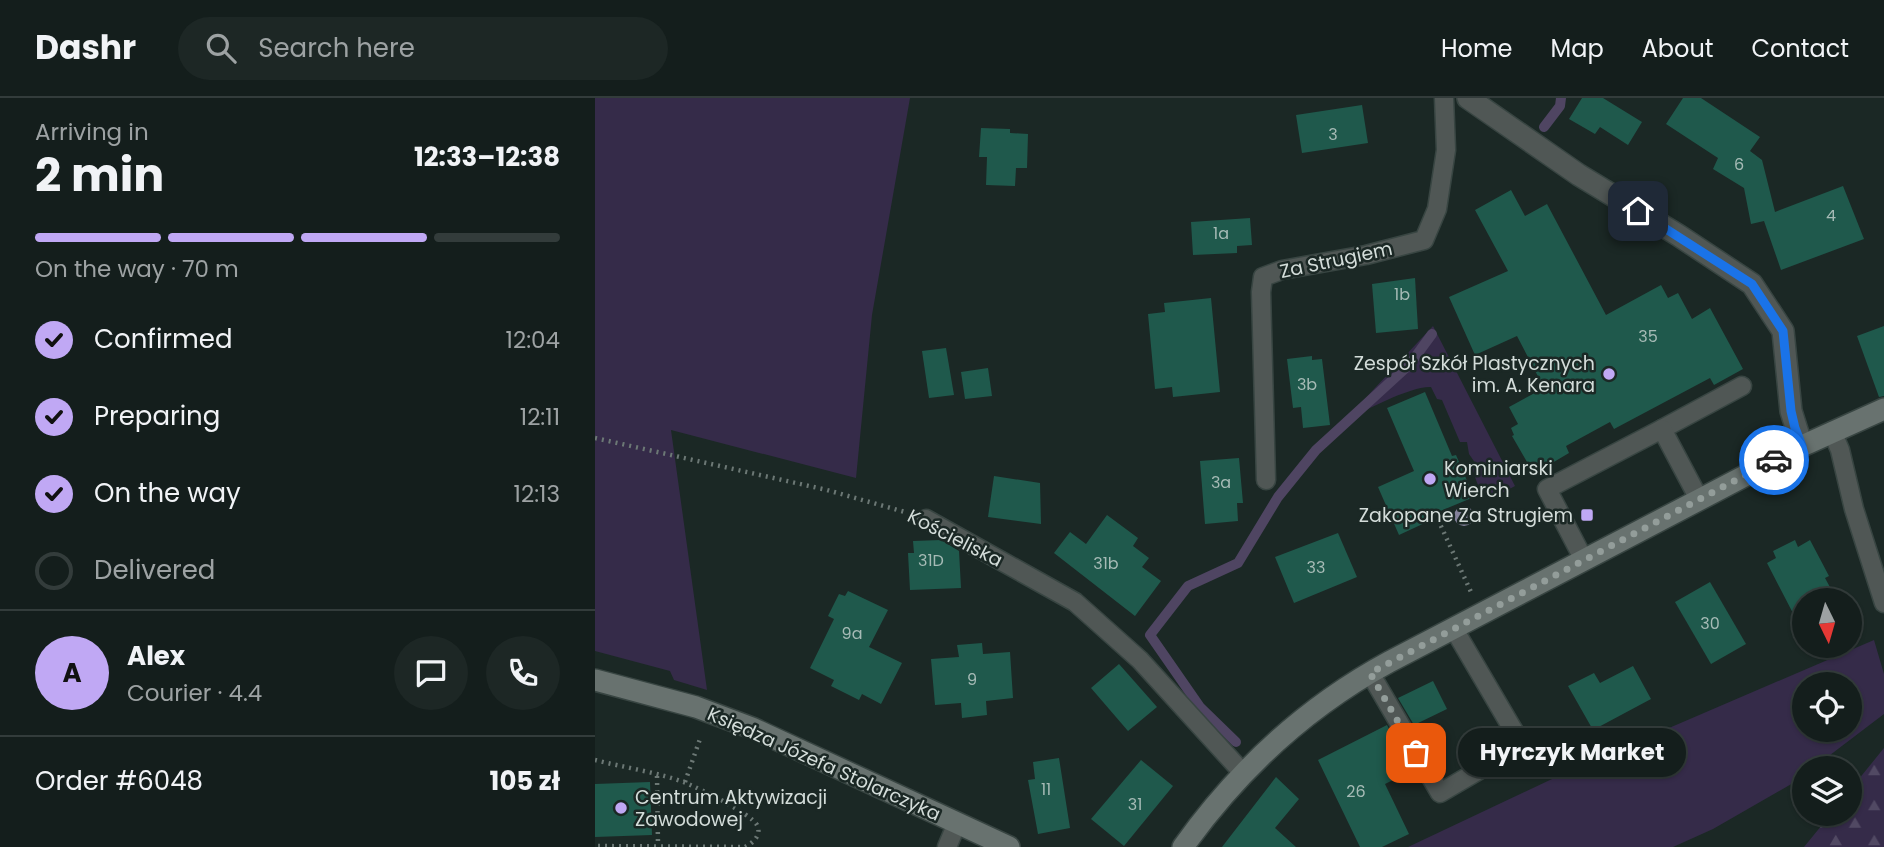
<!DOCTYPE html>
<html lang="en">
<head>
<meta charset="utf-8">
<style>
  :root { --surface:#141e1c; --page:#1d2725; --text:#f1f3f6; --muted:#9da2a3; --line:#333c3b; --accent:#c0a8f4 }
  body { margin:0; font-family:Poppins,sans-serif; background:var(--page); color:var(--text); height:100vh; display:flex; flex-direction:column; font-size:26px; white-space:nowrap }
  * { box-sizing:border-box; margin:0 }
  p { font-size:23px; color:var(--muted) }
  .icon { flex:none; width:38px; height:38px; fill:none; stroke:currentColor; stroke-width:2; stroke-linecap:round; stroke-linejoin:round }
  .map { position:relative; flex:1; overflow:hidden }
  .panel { display:flex; flex-direction:column; background:var(--surface); width:595px }
  .panel>* { flex:none }
  .needle { width:46px; rotate:175deg }
  .fabs { position:absolute; left:1197px; top:490px; display:grid; gap:14px }
  .fabs a { display:grid; place-items:center; width:70px; height:70px; border-radius:50%; background:var(--surface); box-shadow:0 2px 5px #0004,0 0 0 2px var(--line); font-size:35px }
  .pin { position:absolute; display:grid; place-items:center; width:60px; height:60px; color:#fff; margin:-30px; border-radius:14px; box-shadow:0 4px 10px #0006 }
  .courier { position:absolute; display:grid; place-items:center; width:70px; height:70px; margin:-35px; border:5px solid #1a73e8; border-radius:50%; background:#fff; color:#222; box-shadow:0 2px 9px #0007 }
  .bubble { position:absolute; height:49px; border-radius:24px; background:var(--surface); box-shadow:0 2px 5px #0004,0 0 0 2px var(--line); font-size:23px; font-weight:700; line-height:49px; text-align:center }
  .summary em { font-style:normal; font-weight:700 }
  .summary div { display:flex; flex-direction:column-reverse }
  .summary { display:flex; align-items:center; justify-content:space-between; height:119px; padding:0 35px }
  h1 { font-size:46px; font-weight:700; line-height:52px }
  .bar { display:grid; grid-template-columns:repeat(4,1fr); gap:10px 7px; align-content:center; height:84px; padding:0 35px }
  .bar i { height:9px; border-radius:5px; background:var(--line) }
  .bar .active { background:var(--accent) }
  .bar p { grid-column:span 4 }
  .line { display:flex; align-items:center; gap:18px; padding:0 35px; border-top:2px solid var(--line) }
  .line div { flex:1 }
  .round { display:grid; place-items:center; flex:none; width:74px; height:74px; border-radius:37px; background:var(--page) }
  ol { padding:0 35px; list-style:none }
  li { display:flex; align-items:center; gap:21px; height:77px }
  li p { margin-inline-start:auto }
  li .icon { padding:7px; border-radius:50%; background:var(--accent); color:#111; stroke-width:4 }
  li:last-child { color:var(--muted) }
  li i { width:38px; height:38px; border:4px solid var(--line); border-radius:50% }
  header { display:flex; align-items:center; gap:42px; box-sizing:border-box; height:98px; padding:0 35px; background:var(--surface); border-bottom:2px solid var(--line) }
  header strong { font-size:33px }
  nav { display:flex; gap:38px; margin-inline-start:auto; font-size:24px }
  .search { width:490px; height:63px; background:var(--page); display:flex; align-items:center; gap:18px; box-sizing:border-box; padding:0 24px; border-radius:38px; color:var(--muted); font-size:26px }
  main { display:flex; flex:1; min-height:0 }
  .map>svg:first-child { display:block }
  .grass { fill:#352b49; fill-rule:evenodd }
  .forest { fill:url(#forest-firs) }
  .lines { fill:none; stroke-linecap:round; stroke-linejoin:round }
  .stream { stroke:#4f4562; stroke-width:10 }
  .building { fill:#1f594c }
  .lane-casing { stroke:#384542; stroke-width:21 }
  .street-casing { stroke:#384542; stroke-width:24 }
  .secondary-casing { stroke:#384542; stroke-width:24 }
  .path { stroke:#6c7875; stroke-width:4.5; stroke-dasharray:2 5; stroke-linecap:butt }
  .lane { stroke:#505755; stroke-width:18 }
  .street { stroke:#505755; stroke-width:21 }
  .secondary { stroke:#68726f; stroke-width:21 }
  .tree { fill:#83819a }
  .done { stroke:#939d9a; stroke-width:7; stroke-dasharray:0 12.6 }
  .route { stroke:#1a73e8; stroke-width:9 }
  .poi-dot { fill:#c0a8f4; stroke:#1b2825; stroke-width:2.5 }
  .labels { text-anchor:middle; dominant-baseline:central; stroke-width:5; stroke-linejoin:round; paint-order:stroke }
  .number-label { font-size:16px; fill:#a6bbb6 }
  .street-label { font-size:19px; fill:#d3dcd9; stroke:#1b2825 }
  .poi-label { font-size:19px; fill:#d3dcd9; stroke:#1b2825; text-anchor:end }
</style>
</head>
<body>
<header>
<strong>Dashr</strong>
<div class="search"><svg class="icon" aria-label="search" viewBox="0 0 24 24"><circle cx="10" cy="10" r="6"/><path d="M15 15l6 6"/></svg>Search here</div>
<nav><a>Home</a><a>Map</a><a>About</a><a>Contact</a></nav>
</header>
<main>
<section class="panel">
<div class="summary"><div><h1>2 min</h1><p>Arriving in</p></div><em>12:33–12:38</em></div>
<div class="bar"><i class="active"></i><i class="active"></i><i class="active"></i><i></i><p>On the way · 70 m</p></div>
<ol>
<li><svg class="icon" aria-label="check" viewBox="0 0 24 24"><path d="M5 12l5 5 9-10"/></svg>Confirmed<p>12:04</p></li>
<li><svg class="icon" aria-label="check" viewBox="0 0 24 24"><path d="M5 12l5 5 9-10"/></svg>Preparing<p>12:11</p></li>
<li><svg class="icon" aria-label="check" viewBox="0 0 24 24"><path d="M5 12l5 5 9-10"/></svg>On the way<p>12:13</p></li>
<li><i></i>Delivered</li>
</ol>
<div class="line" style="height:126px"><b class="round" style="background:var(--accent);color:#111">A</b><div><b>Alex</b><p>Courier · 4.4</p></div><a class="round"><svg class="icon" aria-label="chat" viewBox="0 0 24 24"><path d="M4 5h16v11H9l-5 4z"/></svg></a><a class="round"><svg class="icon" aria-label="phone" viewBox="0 0 24 24"><path d="M5 4h4l2 5-3 2q2 4 5 5l2-3 5 2v4C11 20 4 13 5 4z"/></svg></a></div>
<div class="line" style="height:91px"><div>Order #6048</div><b>105 zł</b></div>
</section>
<div class="map">
<svg width="1289" height="749" viewBox="0 0 1289 749">
  <defs>
    <pattern id="forest-firs" width="22" height="20" patternUnits="userSpaceOnUse" patternTransform="scale(1.75)"><rect width="22" height="20" fill="#352b49"/><path d="M5 1l3.5 6h-7zM16 11l3.5 6h-7z" fill="#514963"/></pattern>
  </defs>
  <rect width="100%" height="100%" fill="#1b2825"/>
  <g class="grass">
    <path d="M 0,0 L 315,0 L 277,217 L 261,380 L 76,332 L 112,592 L 79,582 L 75,573 L 0,553 Z"/>
    <path d="M 838,228 L 920,388 L 898,400 C 883,395 881,382 877,368 L 881,366 L 874,356 L 872,344 L 865,344 L 847,302 L 842,301 L 836,289 C 815,288 770,313 750,322 Z"/>
    <path d="M 1279,542 L 1289,576 L 1289,616 L 1218,670 L 1209,670 L 1209,677 L 1205,681 L 1118,731 L 1078,749 L 813,749 L 974,673 ZM 1255,586 L 1255,632 L 1209,632 L 1209,586 Z"/>
  </g>
  <path class="forest" d="M 1289,650 L 1289,749 L 1209,749 L 1236,716 L 1255,716 L 1255,692 Z"/>
  <g class="lines">
    <g class="stream">
      <path d="M 949,29 L 965,8 L 966,0"/>
      <path d="M 641,644 L 605,609 L 555,537 L 593,488 L 643,465 L 683,399 L 721,352 L 815,266 L 837,236"/>
    </g>
  </g>
  <g class="building">
    <path d="M 987,0 L 1008,0 L 1047,24 L 1033,47 L 1005,29 L 1000,36 L 974,21 Z"/>
    <path d="M 1088,0 L 1106,0 L 1165,39 L 1155,53 L 1167,62 L 1180,114 L 1248,88 L 1269,141 L 1186,172 L 1169,123 L 1156,126 L 1149,90 L 1118,71 L 1123,60 L 1071,26 Z"/>
    <path d="M 767,7 L 773,45 L 707,55 L 701,17 Z"/>
    <path d="M 386,30 L 415,31 L 415,35 L 433,36 L 432,70 L 421,70 L 420,88 L 391,87 L 392,59 L 384,59 Z"/>
    <path d="M 916,92 L 930,118 L 952,106 L 1011,217 L 1066,187 L 1073,200 L 1083,195 L 1097,221 L 1115,210 L 1148,271 L 1119,287 L 1115,280 L 1019,331 L 1015,324 L 971,348 L 974,355 L 947,371 L 945,367 L 936,371 L 917,338 L 919,337 L 916,330 L 923,326 L 914,309 L 949,290 L 922,238 L 880,257 L 854,199 L 913,173 L 880,112 Z"/>
    <path d="M 655,120 L 657,147 L 642,148 L 642,155 L 598,157 L 596,124 Z"/>
    <path d="M 820,180 L 823,231 L 781,235 L 777,186 Z"/>
    <path d="M 616,200 L 625,294 L 578,299 L 577,289 L 560,291 L 553,216 L 570,214 L 569,205 Z"/>
    <path d="M 1289,228 L 1289,298 L 1284,299 L 1262,238 Z"/>
    <path d="M 351,250 L 359,297 L 334,300 L 327,253 Z"/>
    <path d="M 717,258 L 717,262 L 727,261 L 735,327 L 708,330 L 706,309 L 698,310 L 692,261 Z"/>
    <path d="M 393,270 L 397,298 L 370,301 L 366,274 Z"/>
    <path d="M 830,294 L 857,358 L 861,357 L 879,399 L 831,419 L 832,424 L 804,437 L 783,389 L 819,373 L 792,310 Z"/>
    <path d="M 644,360 L 648,405 L 642,405 L 643,423 L 610,426 L 605,363 Z"/>
    <path d="M 399,378 L 445,385 L 446,426 L 393,419 Z"/>
    <path d="M 512,417 L 543,440 L 538,448 L 554,460 L 547,469 L 566,483 L 540,518 L 459,455 L 475,434 L 491,446 Z"/>
    <path d="M 743,435 L 762,479 L 699,505 L 680,459 Z"/>
    <path d="M 346,442 L 364,453 L 366,490 L 315,492 L 313,455 L 319,455 L 318,443 Z"/>
    <path d="M 1200,442 L 1203,449 L 1215,442 L 1234,478 L 1230,480 L 1242,502 L 1209,502 L 1209,546 L 1199,525 L 1202,523 L 1172,465 L 1181,460 L 1178,453 Z"/>
    <path d="M 1115,484 L 1151,546 L 1116,566 L 1080,504 Z"/>
    <path d="M 253,493 L 293,512 L 274,549 L 307,565 L 286,606 L 267,596 L 264,602 L 236,588 L 239,582 L 215,570 L 239,521 L 233,518 L 244,496 L 250,498 Z"/>
    <path d="M 387,545 L 388,556 L 415,554 L 418,600 L 391,603 L 392,617 L 367,620 L 366,605 L 340,607 L 336,561 L 364,559 L 362,547 Z"/>
    <path d="M 524,566 L 562,609 L 533,633 L 496,590 Z"/>
    <path d="M 1038,568 L 1056,601 L 998,632 L 973,588 L 999,575 L 1005,585 Z"/>
    <path d="M 838,583 L 852,611 L 819,627 L 803,600 Z"/>
    <path d="M 792,627 L 816,673 L 790,686 L 814,736 L 787,749 L 765,749 L 723,662 Z"/>
    <path d="M 464,660 L 475,730 L 443,736 L 433,682 L 440,681 L 438,664 Z"/>
    <path d="M 546,662 L 578,688 L 529,748 L 496,721 Z"/>
    <path d="M 681,679 L 704,701 L 680,730 L 701,749 L 627,749 Z"/>
    <path d="M 55,684 L 57,737 L 0,739 L 0,686 Z"/>
  </g>
  <g class="lines">
    <g class="lane-casing">
      <g id="lane">
        <path d="M 1067,331 L 1147,288"/>
        <path d="M 1237,333 L 1245,352 L 1259,411 L 1289,505"/>
        <path d="M 671,382 L 666,194 L 668,179 L 687,172 L 771,157 L 829,142 L 842,111 L 851,52 L 849,0"/>
        <path d="M 331,421 L 480,504 L 545,562 L 648,675"/>
        <path d="M 989,462 L 952,391 L 1067,331 L 1104,401"/>
        <path d="M 775,575 L 845,695 L 927,647 L 859,531"/>
        <path d="M 352,749 L 362,725"/>
      </g>
    </g>
    <g class="street-casing">
      <path id="street" d="M 873,0 L 984,77 L 1083,137 L 1157,186 L 1188,233 L 1196,313 L 1207,348"/>
    </g>
    <g class="secondary-casing">
      <g id="secondary">
        <path d="M 0,582 L 101,609 L 157,630 L 414,749"/>
        <path d="M 588,749 C 643,672 711,609 794,564 L 1207,348 L 1289,311"/>
      </g>
    </g>
    <g class="path">
      <path d="M 0,340 L 232,392 L 310,414"/>
      <path d="M 840,415 L 876,494"/>
      <path d="M 0,662 C 27,669 66,675 91,685 C 105,691 155,715 162,727 C 167,737 158,745 150,749 L 0,748"/>
      <path d="M 62,678 L 63,747"/>
      <path d="M 90,684 L 105,641"/>
    </g>
    <use href="#lane" class="lane"/>
    <use href="#street" class="street"/>
    <use href="#secondary" class="secondary"/>
  </g>
  <circle class="tree" cx="869" cy="418" r="10"/>
  <g class="lines">
    <path class="done" d="M 821,655 L 775,575 L 1179,362"/>
    <path class="route" d="M 1043,113 L 1157,186 L 1188,233 L 1196,313 L 1200,330 L 1207,348 L 1179,362"/>
  </g>
  <g class="poi-dot">
    <circle cx="1014" cy="276" r="7"/>
    <circle cx="835" cy="381" r="7"/>
    <rect x="985" y="410" width="14" height="14" rx="3.5"/>
    <circle cx="26" cy="710" r="7"/>
  </g>
  <g class="labels">
    <g class="number-label">
      <text x="738" y="36">3</text>
      <text x="1144" y="66">6</text>
      <text x="1236" y="117">4</text>
      <text x="626" y="135">1a</text>
      <text x="807" y="196">1b</text>
      <text x="1053" y="238">35</text>
      <text x="712" y="286">3b</text>
      <text x="626" y="384">3a</text>
      <text x="336" y="462">31D</text>
      <text x="511" y="465">31b</text>
      <text x="721" y="469">33</text>
      <text x="1115" y="525">30</text>
      <text x="257" y="535">9a</text>
      <text x="377" y="581">9</text>
      <text x="451" y="691">11</text>
      <text x="761" y="693">26</text>
      <text x="540" y="706">31</text>
    </g>
    <g class="street-label">
      <text transform="translate(741 162) rotate(-12)">Za Strugiem</text>
      <text transform="translate(360 440) rotate(27)">Kościeliska</text>
      <text transform="translate(229 666) rotate(24)">Księdza Józefa Stolarczyka</text>
    </g>
    <g class="poi-label">
      <text x="1000" y="265">Zespół Szkół Plastycznych<tspan x="1000" dy="22">im. A. Kenara</tspan></text>
      <text x="849" y="370" text-anchor="start">Kominiarski<tspan x="849" dy="22">Wierch</tspan></text>
      <text x="978" y="417">Zakopane Za Strugiem</text>
      <text x="40" y="699" text-anchor="start">Centrum Aktywizacji<tspan x="40" dy="22">Zawodowej</tspan></text>
    </g>
  </g>
</svg>
<div class="fabs">
<a><svg class="needle" viewBox="-14 -14 28 28"><path d="M0-13l5 13h-10z" fill="#e53935"/><path d="M0 13l5-13h-10z" fill="#9da2a3"/></svg></a>
<a><svg class="icon" aria-label="locate" viewBox="0 0 24 24"><circle cx="12" cy="12" r="6"/><path d="M12 2v4M12 18v4M2 12h4M18 12h4"/></svg></a>
<a><svg class="icon" aria-label="layers" viewBox="0 0 24 24"><path d="M12 4l9 5-9 5-9-5zM3 14l9 5 9-5"/></svg></a>
</div>
<div class="pin" style="left:821px;top:655px;background:#ea580c"><svg class="icon" aria-label="bag" viewBox="0 0 24 24"><path d="M5 8h14l-1 12H6zM9 8a3 3 0 0 1 6 0"/></svg></div>
<div class="pin" style="left:1043px;top:113px;background:#1f2937"><svg class="icon" aria-label="home" viewBox="0 0 24 24"><path d="M3 11l9-7 9 7M6 9v11h12V9"/></svg></div>
<div class="courier" style="left:1179px;top:362px"><svg class="icon" aria-label="car" viewBox="0 0 24 24"><path d="M5 17H2v-5l4-1 3-4h7l3 4 3 1v5h-3M9 17h6M6 11h13"/><circle cx="7" cy="17" r="2"/><circle cx="17" cy="17" r="2"/></svg></div>
<div class="bubble" style="left:863px;top:630px;width:228px">Hyrczyk Market</div>
</div>
</main>
</body>
</html>
